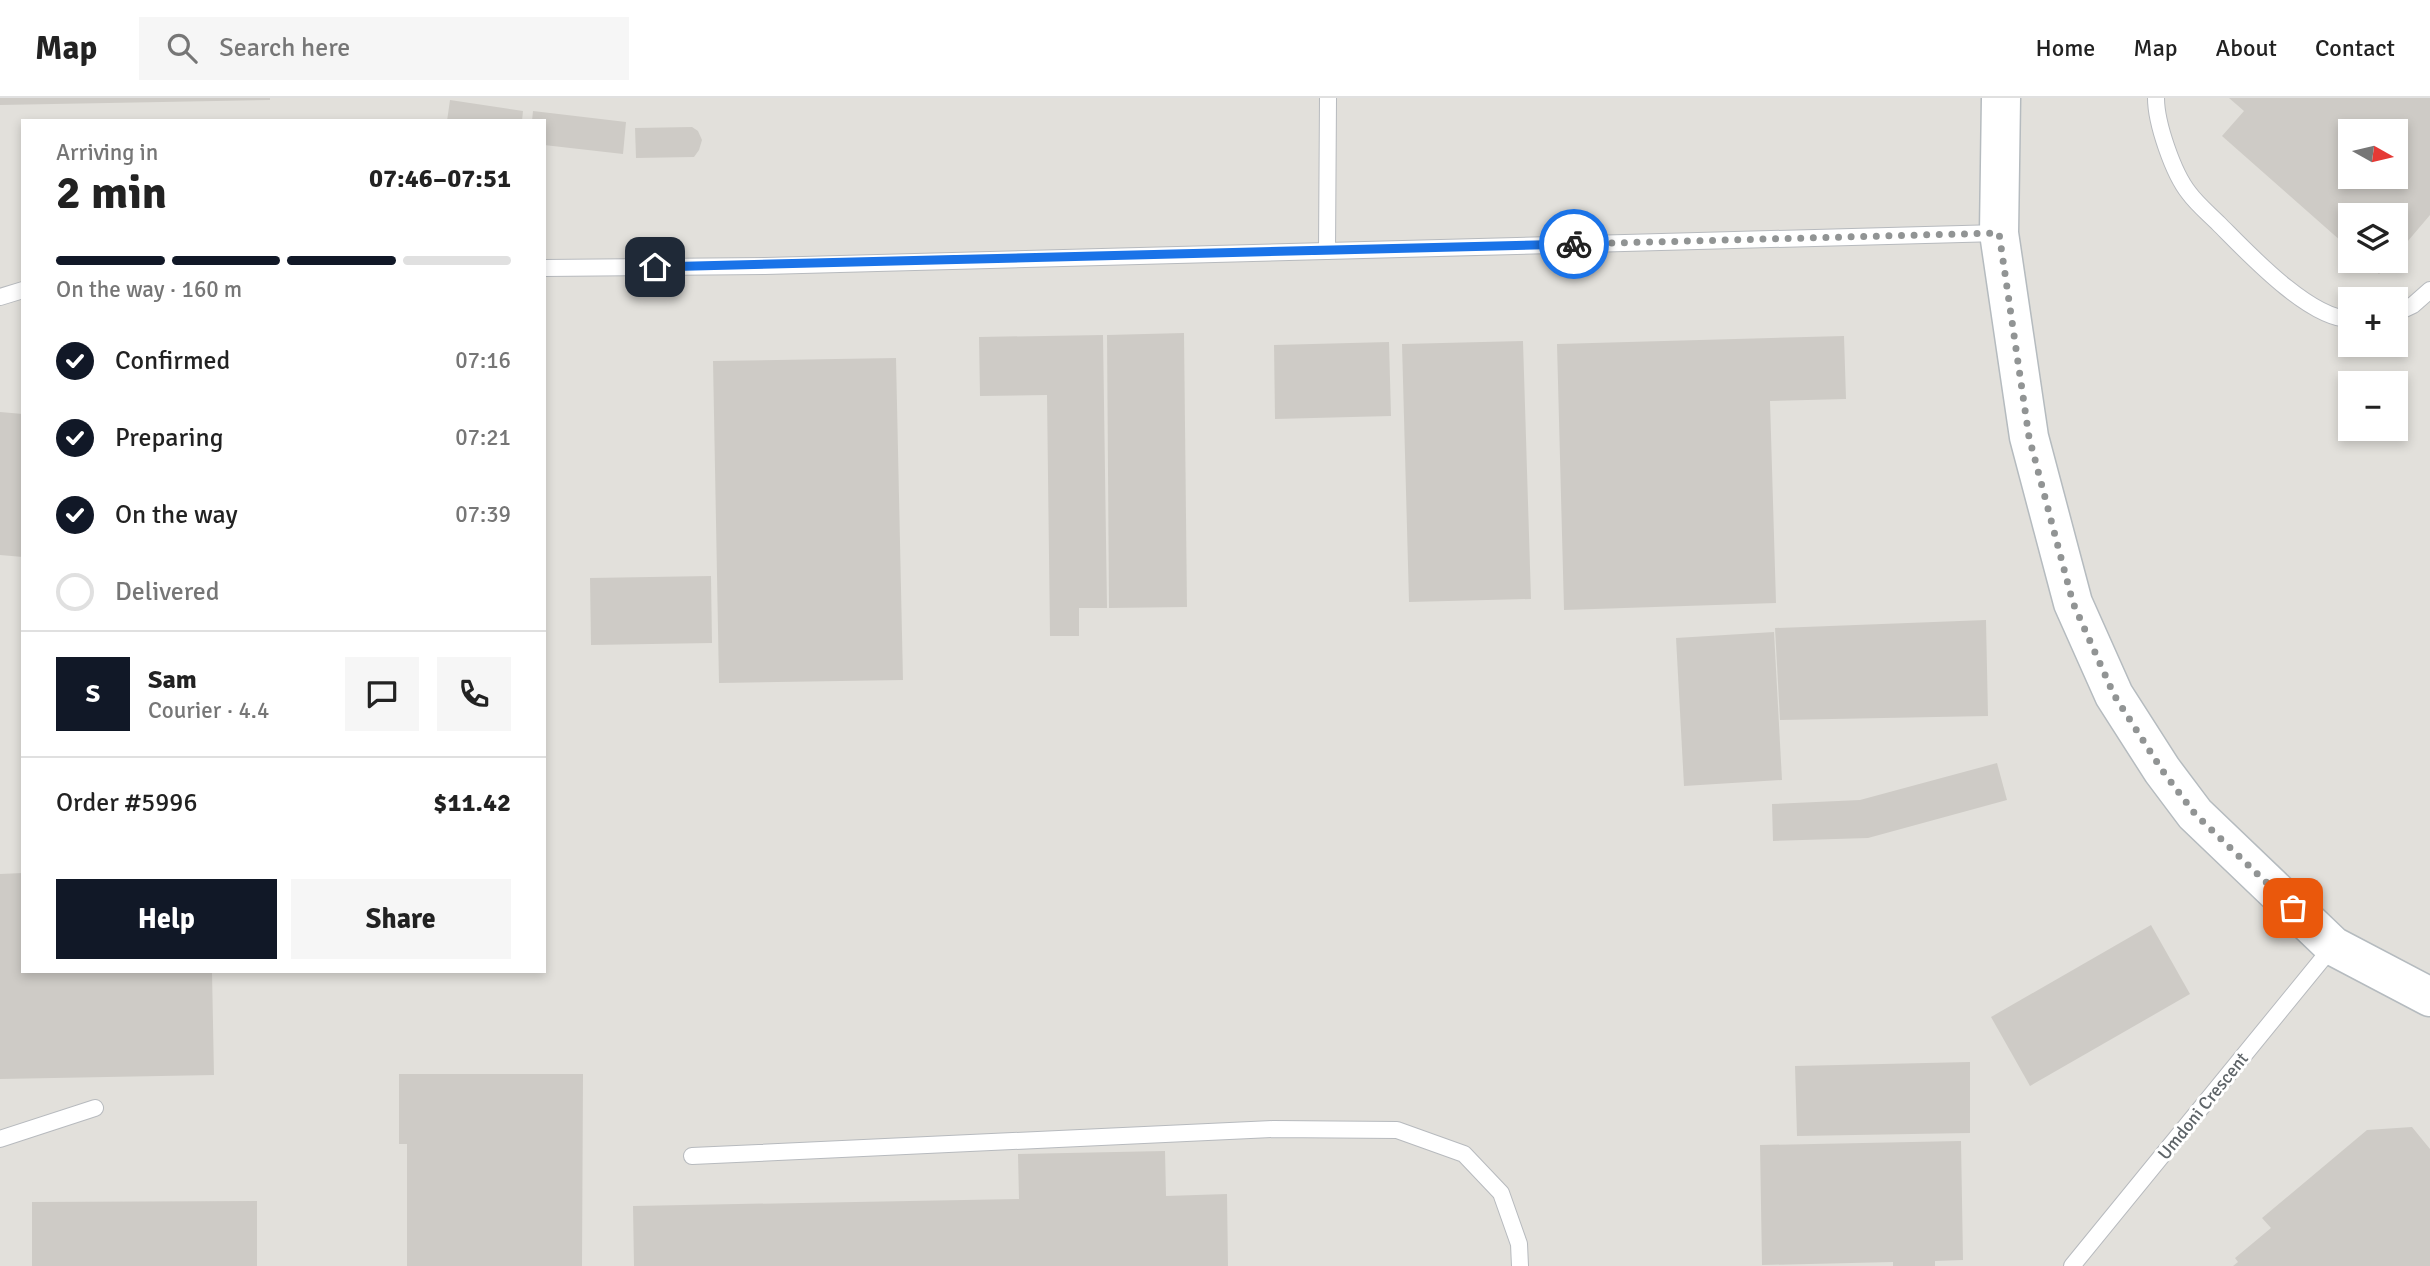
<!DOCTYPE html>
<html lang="en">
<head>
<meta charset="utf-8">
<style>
  :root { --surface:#fff; --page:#f6f6f6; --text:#222; --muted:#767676; --line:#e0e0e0; --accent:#111827 }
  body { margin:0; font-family:Signika,sans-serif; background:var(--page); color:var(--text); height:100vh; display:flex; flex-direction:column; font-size:26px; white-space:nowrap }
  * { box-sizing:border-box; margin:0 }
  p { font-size:23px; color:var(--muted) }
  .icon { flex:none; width:38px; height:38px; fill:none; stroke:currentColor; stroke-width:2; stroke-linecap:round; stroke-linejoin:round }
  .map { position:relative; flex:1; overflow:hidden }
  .panel { position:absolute; left:21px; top:21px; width:525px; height:854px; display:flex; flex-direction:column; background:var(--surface); border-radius:0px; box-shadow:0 4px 10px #0003 }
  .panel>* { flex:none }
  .needle { width:46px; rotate:98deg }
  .fabs { position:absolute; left:2338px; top:21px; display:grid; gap:14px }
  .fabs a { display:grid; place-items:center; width:70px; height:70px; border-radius:0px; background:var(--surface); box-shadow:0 4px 10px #0003; font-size:35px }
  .pin { position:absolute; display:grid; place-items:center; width:60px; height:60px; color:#fff; margin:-30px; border-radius:14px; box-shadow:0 4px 10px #0006 }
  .courier { position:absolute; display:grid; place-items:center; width:70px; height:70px; margin:-35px; border:5px solid #1a73e8; border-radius:50%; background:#fff; color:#222; box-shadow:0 2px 9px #0007 }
  .overview em { font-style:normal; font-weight:700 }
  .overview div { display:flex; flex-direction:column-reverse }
  .overview { display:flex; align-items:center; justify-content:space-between; height:119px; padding:0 35px }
  h1 { font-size:46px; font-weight:700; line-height:52px }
  .bar { display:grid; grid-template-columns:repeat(4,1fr); gap:10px 7px; align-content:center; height:84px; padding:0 35px }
  .bar i { height:9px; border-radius:5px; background:var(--line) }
  .bar .current { background:var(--accent) }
  .bar p { grid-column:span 4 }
  .line { display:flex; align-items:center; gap:18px; padding:0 35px; border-top:2px solid var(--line) }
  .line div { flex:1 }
  .round { display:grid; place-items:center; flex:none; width:74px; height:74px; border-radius:0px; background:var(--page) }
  ol { padding:0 35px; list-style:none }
  li { display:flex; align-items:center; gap:21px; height:77px }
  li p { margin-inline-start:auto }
  li .icon { padding:7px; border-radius:50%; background:var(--accent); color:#fff; stroke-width:4 }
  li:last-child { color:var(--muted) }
  li i { width:38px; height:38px; border:4px solid var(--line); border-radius:50% }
  .button { display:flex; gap:14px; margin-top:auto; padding:14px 35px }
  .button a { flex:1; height:80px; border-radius:0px; background:var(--accent); color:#fff; font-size:28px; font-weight:700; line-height:80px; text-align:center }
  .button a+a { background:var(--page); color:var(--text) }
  header { display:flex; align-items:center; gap:42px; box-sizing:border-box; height:98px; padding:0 35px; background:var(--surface); border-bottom:2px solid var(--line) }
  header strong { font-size:33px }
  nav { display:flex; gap:38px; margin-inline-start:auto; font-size:24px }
  .search { width:490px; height:63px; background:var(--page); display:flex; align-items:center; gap:18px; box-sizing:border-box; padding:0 24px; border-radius:0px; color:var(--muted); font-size:26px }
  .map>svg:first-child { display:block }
  .industrial { fill:#e2e0db; fill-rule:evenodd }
  .building { fill:#cecbc6; fill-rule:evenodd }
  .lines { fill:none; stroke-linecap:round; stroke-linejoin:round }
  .lane-casing { stroke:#b7babe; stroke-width:18 }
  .secondary-casing { stroke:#b5bbbf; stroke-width:41 }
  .lane { stroke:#fff; stroke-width:16 }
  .secondary { stroke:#fff; stroke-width:38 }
  .done { stroke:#919494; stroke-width:7; stroke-dasharray:0 12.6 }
  .route { stroke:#1a73e8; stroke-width:9 }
  .labels { text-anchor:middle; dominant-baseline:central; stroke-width:6; stroke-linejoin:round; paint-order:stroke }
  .street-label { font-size:18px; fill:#5e6468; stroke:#fff }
</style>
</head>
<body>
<header>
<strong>Map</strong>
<div class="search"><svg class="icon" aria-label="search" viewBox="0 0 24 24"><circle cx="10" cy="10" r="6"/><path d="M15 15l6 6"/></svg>Search here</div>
<nav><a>Home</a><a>Map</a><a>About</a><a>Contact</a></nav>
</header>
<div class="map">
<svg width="2430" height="1168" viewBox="0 0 2430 1168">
  <rect width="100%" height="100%" fill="#f1eee7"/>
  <path class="industrial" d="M 0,0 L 2430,0 L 2430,1168 L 0,1168 ZM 23,23 L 544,23 L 544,873 L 23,873 ZM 2350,33 L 2396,33 L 2396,79 L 2350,79 ZM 2350,117 L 2396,117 L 2396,163 L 2350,163 ZM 2350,201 L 2396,201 L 2396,247 L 2350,247 ZM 2350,285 L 2396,285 L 2396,331 L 2350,331 Z"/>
  <g class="building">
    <path d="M 0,0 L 270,0 L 270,2 L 0,7 Z"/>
    <path d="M 2229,0 L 2430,0 L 2430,117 L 2396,157 L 2396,117 L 2350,117 L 2350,151 L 2222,38 L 2244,13 ZM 2350,33 L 2396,33 L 2396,79 L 2350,79 Z"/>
    <path d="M 450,2 L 523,13 L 522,23 L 447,23 Z"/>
    <path d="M 533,13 L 626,24 L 623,56 L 544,47 L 544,23 L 532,23 Z"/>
    <path d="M 692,29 L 698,33 L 702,42 L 699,52 L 694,59 L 636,60 L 635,30 Z"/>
    <path d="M 2364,163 L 2390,163 L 2379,176 Z"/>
    <path d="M 1184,235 L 1187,509 L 1109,510 L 1107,237 Z"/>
    <path d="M 1103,237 L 1107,510 L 1079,510 L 1079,538 L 1050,538 L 1047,297 L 980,298 L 979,239 Z"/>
    <path d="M 1844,238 L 1846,301 L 1770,303 L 1776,505 L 1564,512 L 1557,246 Z"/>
    <path d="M 1523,243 L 1531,501 L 1409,504 L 1402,246 Z"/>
    <path d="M 1389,244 L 1391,318 L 1275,321 L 1274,247 Z"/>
    <path d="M 896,260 L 903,582 L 719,585 L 713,263 Z"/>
    <path d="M 0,314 L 23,316 L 23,459 L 0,457 Z"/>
    <path d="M 711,478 L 712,545 L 591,547 L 590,480 Z"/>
    <path d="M 1986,522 L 1988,618 L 1780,622 L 1775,530 Z"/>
    <path d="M 1774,534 L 1782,682 L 1684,688 L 1676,540 Z"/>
    <path d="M 1997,665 L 2007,702 L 1868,740 L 1773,743 L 1772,706 L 1860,702 Z"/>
    <path d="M 23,775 L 23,873 L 212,873 L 214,977 L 0,981 L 0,776 Z"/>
    <path d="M 2151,827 L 2190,896 L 2030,988 L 1991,919 Z"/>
    <path d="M 1970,964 L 1970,1035 L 1797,1038 L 1795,968 Z"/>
    <path d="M 399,976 L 583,976 L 582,1168 L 407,1168 L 407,1046 L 399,1046 Z"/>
    <path d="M 2412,1029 L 2430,1051 L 2430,1168 L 2233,1168 L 2238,1164 L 2235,1160 L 2271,1130 L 2262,1120 L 2367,1032 Z"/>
    <path d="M 1961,1043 L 1963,1162 L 1935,1163 L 1935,1168 L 1893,1168 L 1893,1164 L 1762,1167 L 1760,1047 Z"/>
    <path d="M 1165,1053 L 1166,1098 L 1227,1096 L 1228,1168 L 634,1168 L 633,1108 L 1019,1101 L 1018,1056 Z"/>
    <path d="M 257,1103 L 257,1168 L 32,1168 L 32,1104 Z"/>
  </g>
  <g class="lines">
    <g class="lane-casing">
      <g id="lane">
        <path d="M 2156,0 C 2156,25 2173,75 2189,95 C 2197,106 2209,116 2219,126 C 2247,154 2309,221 2350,221"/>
        <path d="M 1327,153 L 1328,0"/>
        <path d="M 544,170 L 765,168 L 1999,135"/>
        <path d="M 0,199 L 23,192"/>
        <path d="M 2396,215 L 2413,207 L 2430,192"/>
        <path d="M 0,1041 L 95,1010"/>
        <path d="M 692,1058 L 1273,1031 L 1397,1032 L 1464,1056 L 1501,1095 L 1519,1146 L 1520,1168"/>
        <path d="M 2072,1168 L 2333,848"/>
      </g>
    </g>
    <g class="secondary-casing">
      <path id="secondary" d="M 2001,0 L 1999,135 L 2029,339 L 2073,505 L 2114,597 L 2162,672 L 2195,716 L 2333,848 L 2430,899"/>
    </g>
    <use href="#lane" class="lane"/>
    <use href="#secondary" class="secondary"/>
  </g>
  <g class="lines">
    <path class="done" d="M 1574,146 L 1999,135 L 2029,339 L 2073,505 L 2114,597 L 2162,672 L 2195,716 L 2293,810"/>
    <path class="route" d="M 655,169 L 1574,146"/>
  </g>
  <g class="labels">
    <g class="street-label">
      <text transform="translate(2203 1008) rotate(-51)">Umdoni Crescent</text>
    </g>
  </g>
</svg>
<div class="fabs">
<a><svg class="needle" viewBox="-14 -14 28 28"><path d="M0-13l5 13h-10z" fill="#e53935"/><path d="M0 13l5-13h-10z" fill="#767676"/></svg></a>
<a><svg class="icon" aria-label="layers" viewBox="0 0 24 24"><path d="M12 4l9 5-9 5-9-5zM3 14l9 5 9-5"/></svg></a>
<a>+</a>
<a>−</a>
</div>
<div class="pin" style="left:2293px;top:810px;background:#ea580c"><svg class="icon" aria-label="bag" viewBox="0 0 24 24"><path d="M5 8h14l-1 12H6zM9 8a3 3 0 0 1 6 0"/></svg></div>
<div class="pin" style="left:655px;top:169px;background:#1f2937"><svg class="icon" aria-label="home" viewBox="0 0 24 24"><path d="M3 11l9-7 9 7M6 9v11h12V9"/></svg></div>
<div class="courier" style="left:1574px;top:146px"><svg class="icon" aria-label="bike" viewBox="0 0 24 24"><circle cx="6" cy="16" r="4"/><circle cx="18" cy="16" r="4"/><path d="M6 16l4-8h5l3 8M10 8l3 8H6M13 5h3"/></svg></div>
<section class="panel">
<div class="overview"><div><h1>2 min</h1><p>Arriving in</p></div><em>07:46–07:51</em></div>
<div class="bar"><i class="current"></i><i class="current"></i><i class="current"></i><i></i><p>On the way · 160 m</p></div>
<ol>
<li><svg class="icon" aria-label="check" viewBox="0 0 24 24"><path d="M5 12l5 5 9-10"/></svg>Confirmed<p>07:16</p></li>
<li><svg class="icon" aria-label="check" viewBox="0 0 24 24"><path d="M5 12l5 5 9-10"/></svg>Preparing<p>07:21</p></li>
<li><svg class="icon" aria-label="check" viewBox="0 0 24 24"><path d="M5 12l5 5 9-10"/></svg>On the way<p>07:39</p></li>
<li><i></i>Delivered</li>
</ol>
<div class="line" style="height:126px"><b class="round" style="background:var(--accent);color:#fff">S</b><div><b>Sam</b><p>Courier · 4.4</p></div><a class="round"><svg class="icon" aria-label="chat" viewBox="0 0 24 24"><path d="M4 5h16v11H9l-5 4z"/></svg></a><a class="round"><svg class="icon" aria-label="phone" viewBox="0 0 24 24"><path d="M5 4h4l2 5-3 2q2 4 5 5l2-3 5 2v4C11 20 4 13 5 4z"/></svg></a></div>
<div class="line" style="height:91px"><div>Order #5996</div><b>$11.42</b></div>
<div class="button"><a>Help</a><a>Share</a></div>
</section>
</div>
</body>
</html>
